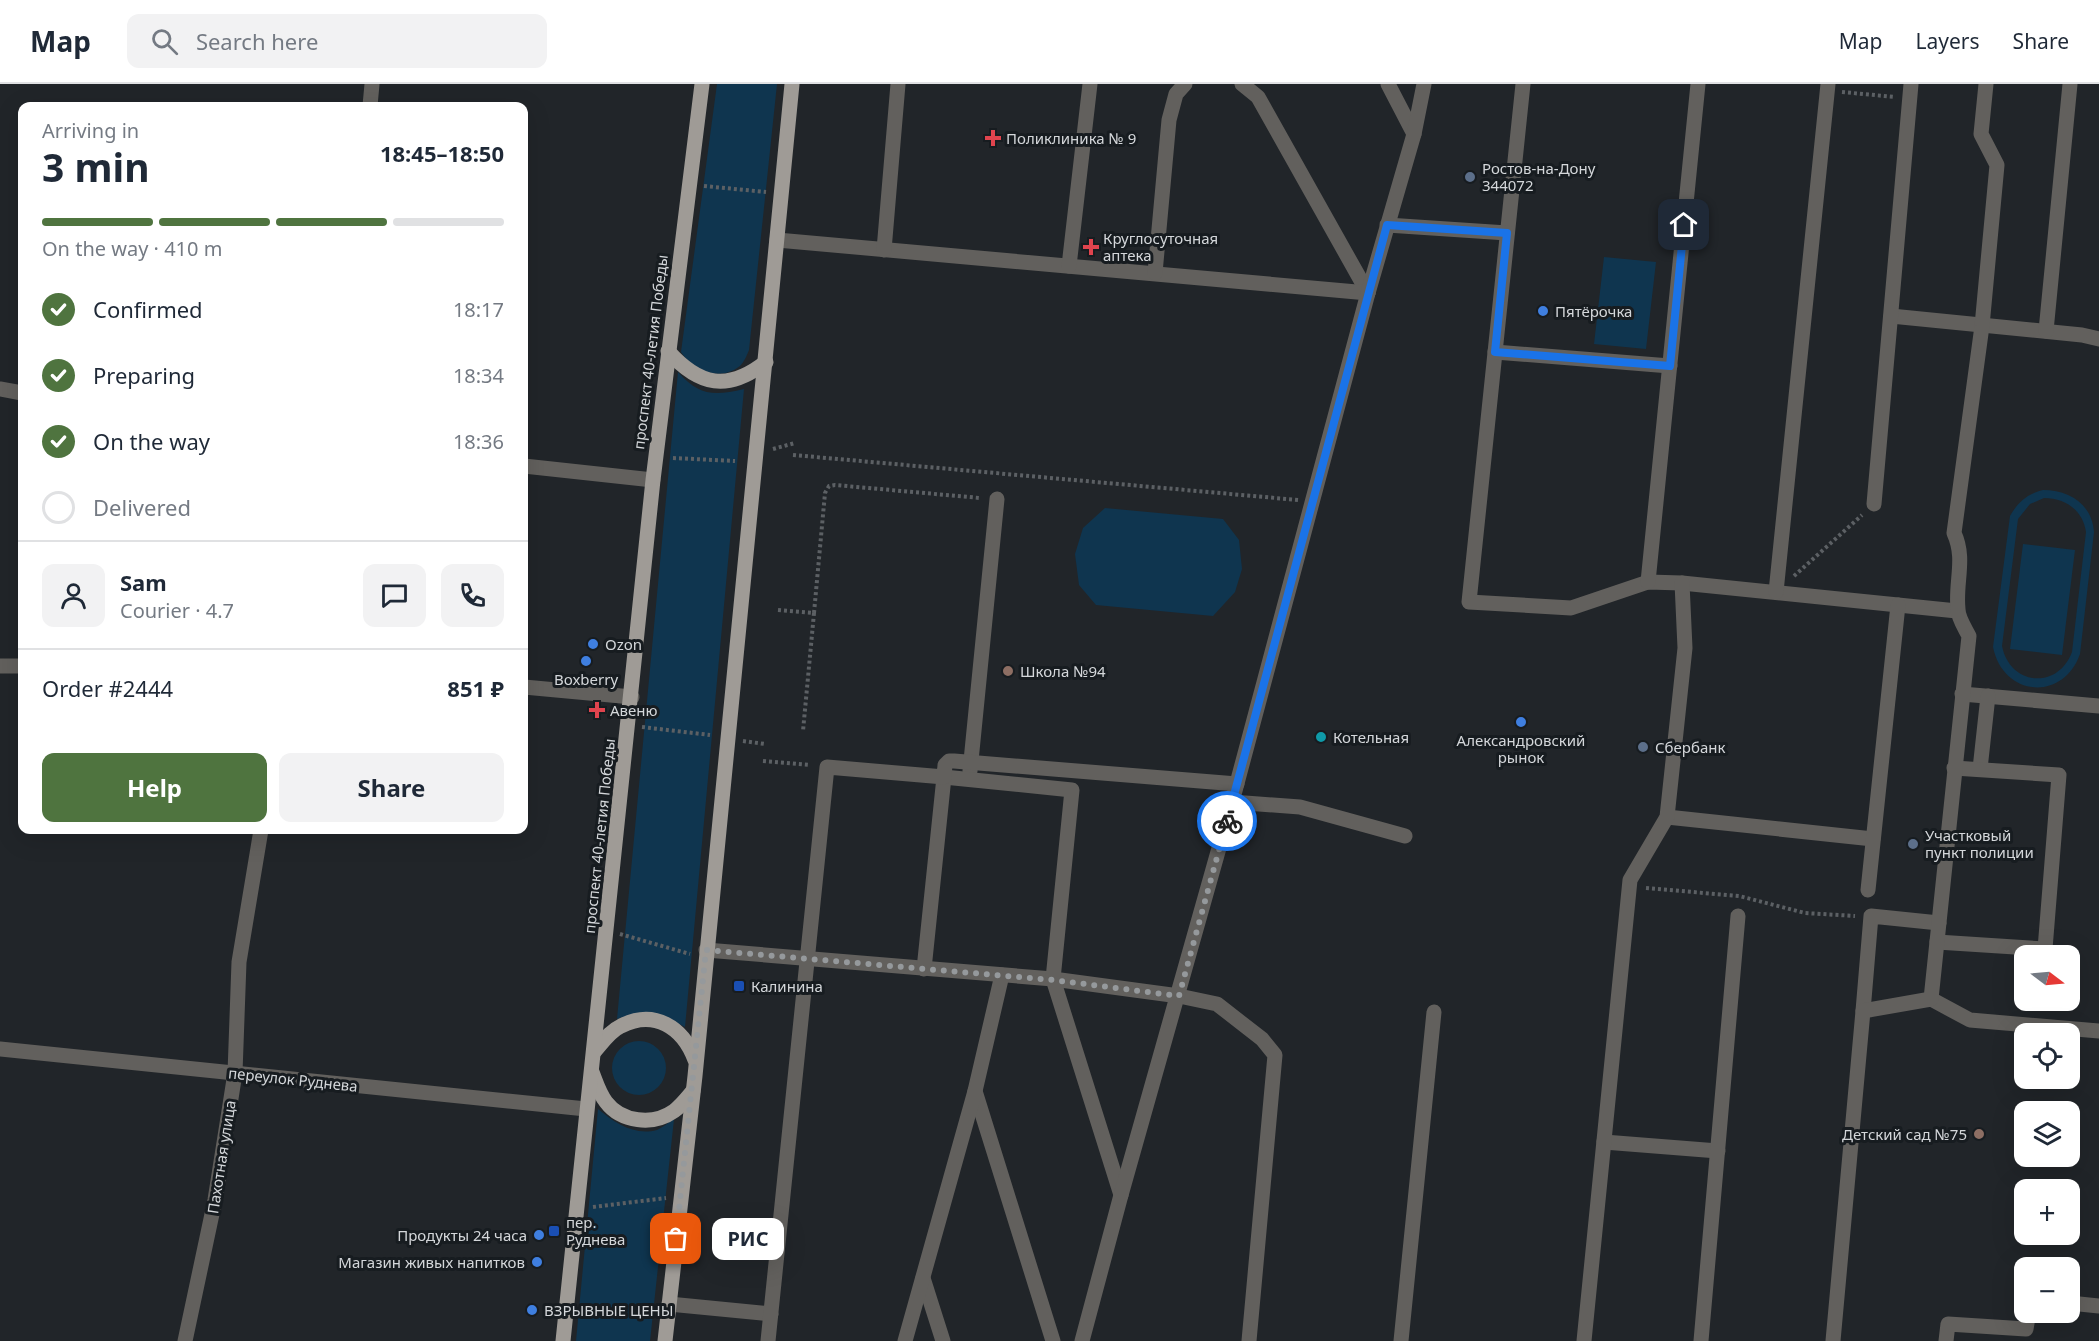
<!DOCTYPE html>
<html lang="en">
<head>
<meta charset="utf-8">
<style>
  :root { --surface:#fff; --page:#f2f2f3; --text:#1f2937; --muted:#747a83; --line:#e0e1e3; --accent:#4f743f }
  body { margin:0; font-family:"Noto Sans",sans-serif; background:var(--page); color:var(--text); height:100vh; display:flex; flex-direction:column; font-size:22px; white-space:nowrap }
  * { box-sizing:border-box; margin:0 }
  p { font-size:20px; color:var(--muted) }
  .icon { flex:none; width:33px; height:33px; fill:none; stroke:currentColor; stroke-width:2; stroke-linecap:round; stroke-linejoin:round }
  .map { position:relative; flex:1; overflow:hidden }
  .sheet { position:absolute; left:18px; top:18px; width:510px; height:732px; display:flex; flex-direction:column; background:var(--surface); border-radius:12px; box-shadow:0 6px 24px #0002 }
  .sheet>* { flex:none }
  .needle { width:39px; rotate:106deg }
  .controls { position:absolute; left:2014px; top:861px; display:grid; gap:12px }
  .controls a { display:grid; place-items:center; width:66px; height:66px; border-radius:12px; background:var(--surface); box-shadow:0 6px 24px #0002; font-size:30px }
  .pin { position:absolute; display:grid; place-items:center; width:51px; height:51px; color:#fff; margin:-26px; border-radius:12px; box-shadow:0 3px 9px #0006 }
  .courier { position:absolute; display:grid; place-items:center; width:60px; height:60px; margin:-30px; border:4px solid #1a73e8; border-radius:50%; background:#fff; color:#222; box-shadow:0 2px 8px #0007 }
  .bubble { position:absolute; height:42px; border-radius:12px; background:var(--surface); box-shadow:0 6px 24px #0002; font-size:20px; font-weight:700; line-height:42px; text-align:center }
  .overview em { font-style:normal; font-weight:700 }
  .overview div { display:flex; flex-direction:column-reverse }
  .overview { display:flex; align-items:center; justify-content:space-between; height:102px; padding:0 24px }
  h1 { font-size:39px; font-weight:700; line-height:45px }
  .bar { display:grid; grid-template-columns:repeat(4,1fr); gap:9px 6px; align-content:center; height:72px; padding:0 24px }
  .bar i { height:8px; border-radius:4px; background:var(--line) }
  .bar .selected { background:var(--accent) }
  .bar p { grid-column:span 4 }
  .line { display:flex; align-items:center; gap:15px; padding:0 24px; border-top:2px solid var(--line) }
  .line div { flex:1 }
  .round { display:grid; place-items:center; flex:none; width:63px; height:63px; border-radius:12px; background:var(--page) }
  ol { padding:0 24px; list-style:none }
  li { display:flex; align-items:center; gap:18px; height:66px }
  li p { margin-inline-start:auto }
  li .icon { padding:6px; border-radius:50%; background:var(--accent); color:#fff; stroke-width:4 }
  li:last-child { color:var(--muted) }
  li i { width:33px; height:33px; border:3px solid var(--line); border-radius:50% }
  .button { display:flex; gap:12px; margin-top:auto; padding:12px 24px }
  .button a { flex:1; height:69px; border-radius:12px; background:var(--accent); color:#fff; font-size:24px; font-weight:700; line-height:69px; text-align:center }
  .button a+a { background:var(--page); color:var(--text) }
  header { display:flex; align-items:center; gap:36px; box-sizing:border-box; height:84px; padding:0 30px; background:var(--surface); border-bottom:2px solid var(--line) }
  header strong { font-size:28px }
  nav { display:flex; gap:33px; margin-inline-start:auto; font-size:21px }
  .search { width:420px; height:54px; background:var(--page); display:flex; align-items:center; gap:15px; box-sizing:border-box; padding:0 21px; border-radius:12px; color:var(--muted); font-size:22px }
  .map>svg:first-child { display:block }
  .green { fill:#0f354f; fill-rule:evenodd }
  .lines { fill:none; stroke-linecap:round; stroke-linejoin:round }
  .path { stroke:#5c6064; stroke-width:4; stroke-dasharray:3 3; stroke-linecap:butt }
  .minor { stroke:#62605d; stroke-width:15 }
  .major { stroke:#9f9b96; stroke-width:15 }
  .done { stroke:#95999c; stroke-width:6; stroke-dasharray:0 10.8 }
  .route { stroke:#1a73e8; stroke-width:8 }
  .health-dot { fill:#e0444e; stroke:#171c20; stroke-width:2 }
  .service-dot { fill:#5c6f8a; stroke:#171c20; stroke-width:2 }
  .shop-dot { fill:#3f7fe0; stroke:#171c20; stroke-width:2 }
  .education-dot { fill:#8d6e63; stroke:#171c20; stroke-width:2 }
  .culture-dot { fill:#0f9aa8; stroke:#171c20; stroke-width:2 }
  .transit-dot { fill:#1a4fb4; stroke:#171c20; stroke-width:2 }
  .labels { text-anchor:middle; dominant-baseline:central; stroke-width:6; stroke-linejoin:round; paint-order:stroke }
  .poi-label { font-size:15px; fill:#d4d7da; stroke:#171c20; text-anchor:start }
  .street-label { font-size:15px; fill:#d4d7da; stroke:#171c20 }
</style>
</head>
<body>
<header>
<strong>Map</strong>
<div class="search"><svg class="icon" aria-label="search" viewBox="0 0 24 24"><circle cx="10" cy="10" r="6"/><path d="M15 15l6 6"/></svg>Search here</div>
<nav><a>Map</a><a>Layers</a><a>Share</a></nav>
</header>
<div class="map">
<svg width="2099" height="1257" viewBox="0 0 2099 1257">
  <rect width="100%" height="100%" fill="#212529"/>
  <g class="green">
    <path d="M 717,0 L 777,0 L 749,266 C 747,271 744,278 740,282 C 720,298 693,287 681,268 Z"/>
    <path d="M 1604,173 L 1656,178 L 1646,265 L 1594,260 Z"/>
    <path d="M 678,288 C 699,312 714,312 744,305 L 685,943 C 657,928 648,925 617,935 Z"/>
    <path d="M 2043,406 C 2069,406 2092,420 2094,448 L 2080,570 C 2063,618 2003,613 1993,563 L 2010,432 C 2018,418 2027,410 2043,406 ZM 2044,414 C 2065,414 2083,426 2086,448 L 2072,568 C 2058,606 2010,602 2002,562 L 2018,435 L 2030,420 Z"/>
    <path d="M 1105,424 L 1223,435 L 1239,456 L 1242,485 L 1235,508 L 1213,532 L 1096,521 L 1079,501 L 1075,470 L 1083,444 Z"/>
    <path d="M 2023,460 L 2075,466 L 2062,571 L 2010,565 Z"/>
    <circle cx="639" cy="984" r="27"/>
    <path d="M 598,1025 C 615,1039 634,1052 657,1046 C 662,1044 669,1038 674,1035 L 650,1257 L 576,1257 Z"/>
  </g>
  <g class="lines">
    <g class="path">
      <path d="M 1842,8 L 1895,13"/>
      <path d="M 704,102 L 766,108"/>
      <path d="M 773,365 L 795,359"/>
      <path d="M 793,371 L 1298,416"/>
      <path d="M 673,374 L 735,377"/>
      <path d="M 1794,492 L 1862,431"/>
      <path d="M 778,526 L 814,529 L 803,647"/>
      <path d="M 814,529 L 825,409 L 829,402 L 835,401 L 980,414"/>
      <path d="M 642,643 L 710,651"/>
      <path d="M 743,657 L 765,660"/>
      <path d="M 763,677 L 810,681"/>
      <path d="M 1646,804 L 1739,812 L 1805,829 L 1855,832"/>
      <path d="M 620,850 L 690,870"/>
      <path d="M 593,1123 L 666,1114"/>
    </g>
    <g class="minor">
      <path d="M 1242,0 L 1258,13 L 1368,209"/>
      <path d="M 1388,0 L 1414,50"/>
      <path d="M 1523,0 L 1469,518 L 1571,524 L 1648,498 L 1682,499 L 1957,527"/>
      <path d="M 370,22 L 372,0"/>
      <path d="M 1387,141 L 1507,149"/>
      <path d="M 777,156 L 1368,209"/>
      <path d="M 884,166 L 898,0"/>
      <path d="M 1069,182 L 1090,0"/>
      <path d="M 1155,189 L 1169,36 L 1176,10 L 1185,0"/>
      <path d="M 1891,232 L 2082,251 L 2099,255"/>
      <path d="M 2046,247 L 2070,0"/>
      <path d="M 1495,268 L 1670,282"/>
      <path d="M 0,305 L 22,309"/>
      <path d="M 524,382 L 653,396"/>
      <path d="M 1874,420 L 1911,0"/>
      <path d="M 1648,498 L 1698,0"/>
      <path d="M 1776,508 L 1828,0"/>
      <path d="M 0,582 L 22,582"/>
      <path d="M 524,603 L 632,613"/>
      <path d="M 1962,610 L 2099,622"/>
      <path d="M 1980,685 L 1988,612"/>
      <path d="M 970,687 L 997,415"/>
      <path d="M 1232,718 L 1300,723 L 1405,752"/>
      <path d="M 1667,733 L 1873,755"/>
      <path d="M 1868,806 L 1898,521"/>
      <path d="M 1937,858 L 2045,865 L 2059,691 L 1954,684"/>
      <path d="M 706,866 L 1053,895 L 1179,912 L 1217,920 L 1262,955 L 1275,971 L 1249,1257"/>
      <path d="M 924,885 L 944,693 L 1072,706 L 1053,895 L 1121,1111"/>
      <path d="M 1931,915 L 1970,936 L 2099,947"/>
      <path d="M 1863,927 L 1871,832 L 1939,839"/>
      <path d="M 0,965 L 586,1025"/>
      <path d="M 975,1007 L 1053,1257"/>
      <path d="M 1604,1058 L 1718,1067"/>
      <path d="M 923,1194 L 943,1257"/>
      <path d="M 2070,1219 L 2099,1222"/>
      <path d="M 669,1220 L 771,1230"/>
      <path d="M 185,1257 L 215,1116 L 235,989 L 239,878 L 261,746"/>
      <path d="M 768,1257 L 827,683 L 944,693 L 945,681 L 949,677 L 954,677 L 1237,700"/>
      <path d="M 905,1257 L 975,1007 L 1002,891"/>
      <path d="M 1082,1257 L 1121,1111 L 1232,718 L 1368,209 L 1414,50 L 1424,0"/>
      <path d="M 1401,1257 L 1434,928"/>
      <path d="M 1584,1257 L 1630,796 L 1667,733 L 1685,564 L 1682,499"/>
      <path d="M 1701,1257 L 1738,832"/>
      <path d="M 1833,1257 L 1863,927 L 1931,915 L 1969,552 C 1965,544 1958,534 1958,525 C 1955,498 1966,475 1954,449 L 1982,242 L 1997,81 L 1981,50 L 1986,0"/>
      <path d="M 1946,1257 L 1948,1240 L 2026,1245 L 2029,1228"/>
    </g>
    <g class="major">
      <path d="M 668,267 C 699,302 728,308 766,278"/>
      <path d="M 594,968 C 602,959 610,947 621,942 C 654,925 683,943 695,976"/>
      <path d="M 592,988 C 596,998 599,1009 606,1018 C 621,1038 653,1042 674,1027 C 681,1022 687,1014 693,1007"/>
      <path d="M 563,1257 L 653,396 L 702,0"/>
      <path d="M 665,1257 L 695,992 L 792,0"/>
    </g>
  </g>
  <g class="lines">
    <path class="done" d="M 676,1155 L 706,866 L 1053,896 L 1179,912 L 1227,737"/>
    <path class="route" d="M 1227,737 L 1387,141 L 1507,149 L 1495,268 L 1670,282 L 1684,141"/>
  </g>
  <g class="health-dot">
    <path d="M990 45h6v6h6v6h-6v6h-6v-6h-6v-6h6z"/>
    <path d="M1088 154h6v6h6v6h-6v6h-6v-6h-6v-6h6z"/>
    <path d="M594 617h6v6h6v6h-6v6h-6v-6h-6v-6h6z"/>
  </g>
  <g class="service-dot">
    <circle cx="1470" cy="93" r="6"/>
    <circle cx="1643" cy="663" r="6"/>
    <circle cx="1913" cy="760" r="6"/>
  </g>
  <g class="shop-dot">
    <circle cx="1543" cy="227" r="6"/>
    <circle cx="593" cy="560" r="6"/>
    <circle cx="586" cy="577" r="6"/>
    <circle cx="1521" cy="638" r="6"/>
    <circle cx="539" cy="1151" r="6"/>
    <circle cx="537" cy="1178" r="6"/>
    <circle cx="532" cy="1226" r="6"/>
  </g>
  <g class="education-dot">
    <circle cx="1008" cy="587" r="6"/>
    <circle cx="1979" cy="1050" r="6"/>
  </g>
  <circle class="culture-dot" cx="1321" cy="653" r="6"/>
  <g class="transit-dot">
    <rect x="733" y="896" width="12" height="12" rx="3"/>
    <rect x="548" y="1141" width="12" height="12" rx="3"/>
  </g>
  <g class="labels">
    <g class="poi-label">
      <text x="1006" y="54">Поликлиника № 9</text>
      <text x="1482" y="84">Ростов-на-Дону<tspan x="1482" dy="17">344072</tspan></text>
      <text x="1103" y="154">Круглосуточная<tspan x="1103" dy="17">аптека</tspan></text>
      <text x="1555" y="227">Пятёрочка</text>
      <text x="605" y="560">Ozon</text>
      <text x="1020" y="587">Школа №94</text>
      <text x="586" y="595" text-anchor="middle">Boxberry</text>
      <text x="610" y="626">Авеню</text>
      <text x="1333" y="653">Котельная</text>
      <text x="1521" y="656" text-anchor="middle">Александровский<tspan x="1521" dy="17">рынок</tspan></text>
      <text x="1655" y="663">Сбербанк</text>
      <text x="1925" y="751">Участковый<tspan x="1925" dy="17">пункт полиции</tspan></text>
      <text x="751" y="902">Калинина</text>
      <text x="1967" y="1050" text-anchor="end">Детский сад №75</text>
      <text x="566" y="1138">пер.<tspan x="566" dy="17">Руднева</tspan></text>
      <text x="527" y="1151" text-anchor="end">Продукты 24 часа</text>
      <text x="525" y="1178" text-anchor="end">Магазин живых напитков</text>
      <text x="544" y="1226">ВЗРЫВНЫЕ ЦЕНЫ</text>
    </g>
    <g class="street-label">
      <text transform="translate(650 268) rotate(-83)">проспект 40-летия Победы</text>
      <text transform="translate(599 752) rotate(-84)">проспект 40-летия Победы</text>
      <text transform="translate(293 995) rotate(6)">переулок Руднева</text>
      <text transform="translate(221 1073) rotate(-81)">Пахотная улица</text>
    </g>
  </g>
</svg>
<div class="controls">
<a><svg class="needle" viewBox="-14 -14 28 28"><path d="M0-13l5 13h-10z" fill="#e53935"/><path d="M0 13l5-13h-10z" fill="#747a83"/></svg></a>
<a><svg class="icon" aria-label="locate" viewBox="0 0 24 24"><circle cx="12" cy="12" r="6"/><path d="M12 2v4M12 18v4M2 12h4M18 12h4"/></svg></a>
<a><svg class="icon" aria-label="layers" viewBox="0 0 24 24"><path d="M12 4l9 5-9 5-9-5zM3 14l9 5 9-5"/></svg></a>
<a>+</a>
<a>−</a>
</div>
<div class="pin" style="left:676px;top:1155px;background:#ea580c"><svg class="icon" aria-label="bag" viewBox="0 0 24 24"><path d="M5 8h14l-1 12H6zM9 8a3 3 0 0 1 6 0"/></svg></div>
<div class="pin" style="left:1684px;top:141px;background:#1f2937"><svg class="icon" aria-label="home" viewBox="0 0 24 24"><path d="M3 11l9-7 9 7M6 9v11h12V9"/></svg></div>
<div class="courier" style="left:1227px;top:737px"><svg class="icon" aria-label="bike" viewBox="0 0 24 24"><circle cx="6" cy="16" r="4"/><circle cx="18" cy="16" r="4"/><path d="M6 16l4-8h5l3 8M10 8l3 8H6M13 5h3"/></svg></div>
<div class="bubble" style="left:712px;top:1134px;width:72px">РИС</div>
<section class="sheet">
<div class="overview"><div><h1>3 min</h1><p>Arriving in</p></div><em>18:45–18:50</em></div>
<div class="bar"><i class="selected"></i><i class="selected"></i><i class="selected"></i><i></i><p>On the way · 410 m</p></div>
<ol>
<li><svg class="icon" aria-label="check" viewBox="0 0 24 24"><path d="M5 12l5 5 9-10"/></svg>Confirmed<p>18:17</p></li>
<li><svg class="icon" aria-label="check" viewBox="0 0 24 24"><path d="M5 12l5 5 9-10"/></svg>Preparing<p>18:34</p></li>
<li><svg class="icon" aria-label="check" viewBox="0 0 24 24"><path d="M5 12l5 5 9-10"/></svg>On the way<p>18:36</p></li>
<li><i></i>Delivered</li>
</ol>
<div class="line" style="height:108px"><a class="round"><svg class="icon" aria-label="person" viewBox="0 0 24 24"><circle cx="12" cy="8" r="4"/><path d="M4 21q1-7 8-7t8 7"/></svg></a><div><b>Sam</b><p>Courier · 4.7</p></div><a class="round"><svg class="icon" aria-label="chat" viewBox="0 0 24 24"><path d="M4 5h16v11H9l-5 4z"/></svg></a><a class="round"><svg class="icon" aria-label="phone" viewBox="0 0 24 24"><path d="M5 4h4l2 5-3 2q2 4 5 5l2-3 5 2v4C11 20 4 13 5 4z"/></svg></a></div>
<div class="line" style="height:78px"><div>Order #2444</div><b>851 ₽</b></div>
<div class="button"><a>Help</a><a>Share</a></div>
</section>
</div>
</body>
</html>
